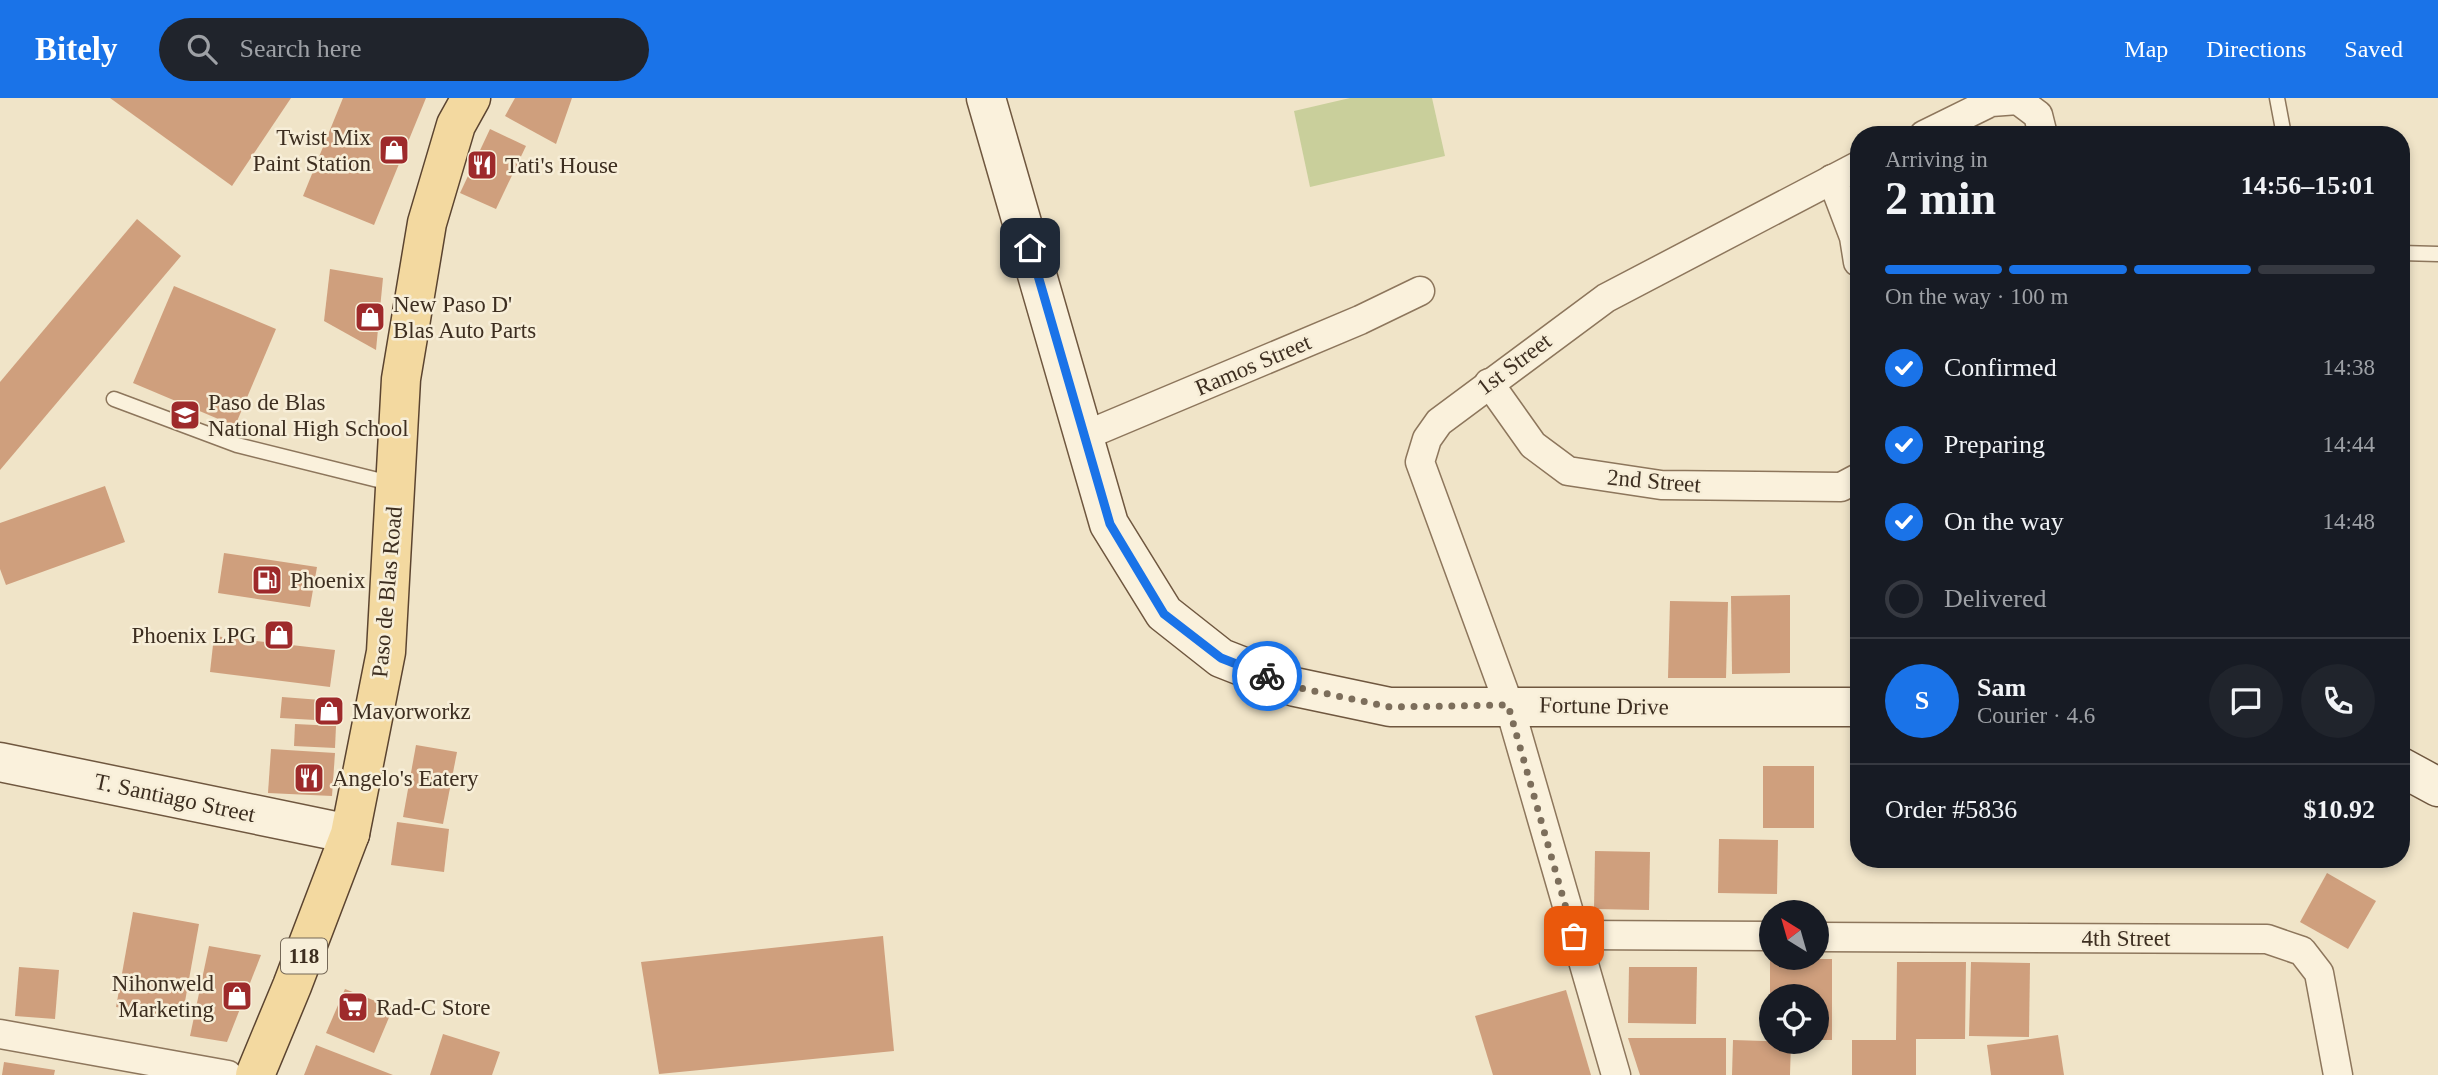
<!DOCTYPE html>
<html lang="en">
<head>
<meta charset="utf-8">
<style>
  :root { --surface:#171b24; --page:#20242c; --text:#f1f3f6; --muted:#9ea1a6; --line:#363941; --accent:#1a73e8 }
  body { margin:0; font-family:"Times New Roman",serif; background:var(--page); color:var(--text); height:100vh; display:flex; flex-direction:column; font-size:26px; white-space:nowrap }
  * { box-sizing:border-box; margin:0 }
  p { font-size:23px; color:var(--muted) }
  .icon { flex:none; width:38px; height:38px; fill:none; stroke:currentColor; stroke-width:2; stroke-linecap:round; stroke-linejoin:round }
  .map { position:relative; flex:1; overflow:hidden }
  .details { position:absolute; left:1850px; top:28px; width:560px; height:742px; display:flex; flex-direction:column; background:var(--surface); border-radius:28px; box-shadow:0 4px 10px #0003 }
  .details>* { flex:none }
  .needle { width:46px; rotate:323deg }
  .controls { position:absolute; left:1759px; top:802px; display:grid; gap:14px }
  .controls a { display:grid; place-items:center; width:70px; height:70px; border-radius:50%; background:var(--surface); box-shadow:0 4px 10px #0003; font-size:35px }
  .pin { position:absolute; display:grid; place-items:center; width:60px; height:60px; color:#fff; margin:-30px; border-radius:14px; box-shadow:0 4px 10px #0006 }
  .courier { position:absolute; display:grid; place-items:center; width:70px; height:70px; margin:-35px; border:5px solid #1a73e8; border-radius:50%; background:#fff; color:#222; box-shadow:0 2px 9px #0007 }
  .summary em { font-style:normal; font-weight:700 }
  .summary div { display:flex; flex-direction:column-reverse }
  .summary { display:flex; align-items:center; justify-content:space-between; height:119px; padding:0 35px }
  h1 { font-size:46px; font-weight:700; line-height:52px }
  .bar { display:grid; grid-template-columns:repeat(4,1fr); gap:10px 7px; align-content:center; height:84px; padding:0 35px }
  .bar i { height:9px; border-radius:5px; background:var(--line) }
  .bar .active { background:var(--accent) }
  .bar p { grid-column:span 4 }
  .line { display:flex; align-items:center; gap:18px; padding:0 35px; border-top:2px solid var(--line) }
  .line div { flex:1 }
  .round { display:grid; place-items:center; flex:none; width:74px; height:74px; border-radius:37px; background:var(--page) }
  ol { padding:0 35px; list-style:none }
  li { display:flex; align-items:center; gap:21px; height:77px }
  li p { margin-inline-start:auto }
  li .icon { padding:7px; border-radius:50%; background:var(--accent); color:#fff; stroke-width:4 }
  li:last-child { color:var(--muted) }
  li i { width:38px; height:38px; border:4px solid var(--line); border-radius:50% }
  header { display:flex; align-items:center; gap:42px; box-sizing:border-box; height:98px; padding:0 35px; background:var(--accent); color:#fff }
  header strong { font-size:33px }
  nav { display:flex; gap:38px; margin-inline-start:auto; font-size:24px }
  .search { width:490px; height:63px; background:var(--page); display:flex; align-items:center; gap:18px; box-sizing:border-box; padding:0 24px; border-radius:38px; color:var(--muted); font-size:26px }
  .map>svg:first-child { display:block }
  .pitch { fill:#c9cf9b }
  .building { fill:#cf9f7d }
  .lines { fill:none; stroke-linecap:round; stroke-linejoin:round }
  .lane-casing { stroke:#8d765c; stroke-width:17 }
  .street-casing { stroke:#8d765c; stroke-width:31 }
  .secondary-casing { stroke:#6f573f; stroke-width:41 }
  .primary-casing { stroke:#5b4430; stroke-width:41 }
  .lane { stroke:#faf1dc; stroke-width:14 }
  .street { stroke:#faf1dc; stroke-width:28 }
  .secondary { stroke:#faf1dc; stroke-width:38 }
  .primary { stroke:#f3d9a0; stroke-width:38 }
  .done { stroke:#7c6e5b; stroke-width:7; stroke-dasharray:0 12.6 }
  .route { stroke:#1a73e8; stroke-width:9 }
  .labels { text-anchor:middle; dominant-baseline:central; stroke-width:5; stroke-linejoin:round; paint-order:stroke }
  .shield { fill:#f7eed8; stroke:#756857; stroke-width:2 }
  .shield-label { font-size:21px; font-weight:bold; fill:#3d2e20 }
  .poi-label { font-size:23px; fill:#3d2e20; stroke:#f7eed8; text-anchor:start }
  .street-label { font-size:23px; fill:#3d2e20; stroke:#f7eed8 }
</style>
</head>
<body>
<header>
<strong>Bitely</strong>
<div class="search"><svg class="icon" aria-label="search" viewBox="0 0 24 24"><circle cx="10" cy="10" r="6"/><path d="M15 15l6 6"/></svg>Search here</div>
<nav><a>Map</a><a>Directions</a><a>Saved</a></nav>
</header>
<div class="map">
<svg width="2438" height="977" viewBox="0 0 2438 977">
  <rect width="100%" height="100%" fill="#f0e4c8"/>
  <path class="pitch" d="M 1350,0 L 1432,0 L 1445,58 L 1310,89 L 1294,13 Z"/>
  <g class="building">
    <path d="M 110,0 L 291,0 L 232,88 Z"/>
    <path d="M 343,0 L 426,0 L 374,127 L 303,98 Z"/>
    <path d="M 515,0 L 572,0 L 556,46 L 505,18 Z"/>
    <path d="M 490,31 L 526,48 L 496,111 L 460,95 Z"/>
    <path d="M 137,121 L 181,158 L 0,372 L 0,284 Z"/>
    <path d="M 330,171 L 383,180 L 376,252 L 324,223 Z"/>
    <path d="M 174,188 L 276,231 L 235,328 L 133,285 Z"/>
    <path d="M 105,388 L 125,444 L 6,487 L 0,471 L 0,425 Z"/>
    <path d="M 224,455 L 317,469 L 310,509 L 218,495 Z"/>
    <path d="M 1790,497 L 1790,575 L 1732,576 L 1731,498 Z"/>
    <path d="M 1670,503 L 1728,504 L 1726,580 L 1668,580 Z"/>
    <path d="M 214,538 L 335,552 L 330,589 L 210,574 Z"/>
    <path d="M 282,599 L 334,603 L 333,623 L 280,620 Z"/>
    <path d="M 295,626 L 336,628 L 335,650 L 294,648 Z"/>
    <path d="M 416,647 L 457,654 L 443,726 L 403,719 Z"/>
    <path d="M 271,651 L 335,655 L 332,698 L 268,695 Z"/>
    <rect x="1763" y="668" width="51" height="62"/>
    <path d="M 397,724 L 449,731 L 444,774 L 391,767 Z"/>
    <path d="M 1719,741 L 1778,742 L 1777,796 L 1718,795 Z"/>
    <path d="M 1595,753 L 1650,754 L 1649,812 L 1594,811 Z"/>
    <path d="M 2327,775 L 2376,803 L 2348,851 L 2300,824 Z"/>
    <path d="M 133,814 L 199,826 L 182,920 L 116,909 Z"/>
    <path d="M 883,838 L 894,953 L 659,976 L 641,864 Z"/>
    <path d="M 209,848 L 261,857 L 227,944 L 190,938 Z"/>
    <path d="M 1770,861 L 1832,861 L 1832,942 L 1816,942 L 1816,898 L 1770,898 Z"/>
    <path d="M 1897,864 L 1966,864 L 1965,941 L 1916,941 L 1916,977 L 1852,977 L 1852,942 L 1896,942 Z"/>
    <path d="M 1971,864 L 2030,865 L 2029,939 L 1969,938 Z"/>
    <path d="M 19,869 L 59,872 L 55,921 L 15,918 Z"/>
    <path d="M 1629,869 L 1697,869 L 1696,926 L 1628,925 Z"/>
    <path d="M 345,891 L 393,910 L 374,955 L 326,935 Z"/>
    <path d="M 1566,892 L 1591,977 L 1493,977 L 1475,918 Z"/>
    <path d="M 443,936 L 500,954 L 492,977 L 430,977 Z"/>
    <path d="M 2058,937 L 2064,977 L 1991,977 L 1987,947 Z"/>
    <path d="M 1628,940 L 1726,940 L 1726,977 L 1640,977 Z"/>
    <path d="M 1733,942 L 1791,944 L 1790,977 L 1732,977 Z"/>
    <path d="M 316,947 L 393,977 L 304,977 Z"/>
    <path d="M 4,964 L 55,972 L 54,977 L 2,977 Z"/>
  </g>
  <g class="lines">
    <g class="lane-casing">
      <g id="lane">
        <path d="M 2277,0 L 2284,37"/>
        <path d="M 2401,155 L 2438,156"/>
        <path d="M 114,301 L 237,347 L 394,386"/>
      </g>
    </g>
    <g class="street-casing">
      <g id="street">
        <path d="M 1924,37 L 1991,4 L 2018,2 L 2038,17 L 2043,37"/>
        <path d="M 1832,81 L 1854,139 L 1858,164"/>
        <path d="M 1489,285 L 1533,347 L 1568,373 L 1661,387 L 1841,389 L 1858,380"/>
        <path d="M 1084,338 L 1360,222 L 1420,193"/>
        <path d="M 1574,837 L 1771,838"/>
        <path d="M 1816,839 L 2267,841 L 2302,853 L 2319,875 L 2338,977"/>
        <path d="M 0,936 L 228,977"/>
        <path d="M 1616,977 L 1509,607 L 1420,364 L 1427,341 L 1439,324 L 1606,200 L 1858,68"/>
      </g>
    </g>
    <g class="secondary-casing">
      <g id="secondary">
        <path d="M 986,0 L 1109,426 L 1164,515 L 1221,560 L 1295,589 L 1390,609 L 1858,609"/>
        <path d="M 0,664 L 350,736"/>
        <path d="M 2401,669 L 2438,689"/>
      </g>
    </g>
    <g class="primary-casing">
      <path id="primary" d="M 255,977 L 292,888 L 350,736 L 386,554 L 401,281 L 427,125 L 456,27 L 471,0"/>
    </g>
    <use href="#lane" class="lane"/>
    <use href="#street" class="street"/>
    <use href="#secondary" class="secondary"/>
    <use href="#primary" class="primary"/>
  </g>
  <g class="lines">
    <path class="done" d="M 1267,578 L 1295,589 L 1390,609 L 1508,607 L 1574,838"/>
    <path class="route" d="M 1030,150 L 1110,426 L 1164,516 L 1221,560 L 1267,578"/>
  </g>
  <defs>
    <g id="shop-square" transform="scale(1.575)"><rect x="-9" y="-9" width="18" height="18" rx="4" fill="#9e2a2b" stroke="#f7eed8"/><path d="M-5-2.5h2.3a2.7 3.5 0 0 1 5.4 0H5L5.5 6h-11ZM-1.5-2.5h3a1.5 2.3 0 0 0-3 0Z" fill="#fff"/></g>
    <g id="restaurant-square" transform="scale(1.575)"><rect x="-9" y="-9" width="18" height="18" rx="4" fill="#9e2a2b" stroke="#f7eed8"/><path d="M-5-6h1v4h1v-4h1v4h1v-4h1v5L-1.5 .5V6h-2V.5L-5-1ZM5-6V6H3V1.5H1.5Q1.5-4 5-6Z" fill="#fff"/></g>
    <g id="school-square" transform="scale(1.575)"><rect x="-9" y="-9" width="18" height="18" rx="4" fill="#9e2a2b" stroke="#f7eed8"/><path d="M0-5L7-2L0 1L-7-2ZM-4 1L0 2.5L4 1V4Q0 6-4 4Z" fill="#fff"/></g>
    <g id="fuel-square" transform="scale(1.575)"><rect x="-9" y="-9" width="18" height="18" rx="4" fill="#9e2a2b" stroke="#f7eed8"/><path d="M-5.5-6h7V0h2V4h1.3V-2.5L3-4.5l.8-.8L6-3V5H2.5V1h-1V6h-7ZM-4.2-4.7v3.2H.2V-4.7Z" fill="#fff"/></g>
    <g id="supermarket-square" transform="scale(1.575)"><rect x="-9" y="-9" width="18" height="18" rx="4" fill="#9e2a2b" stroke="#f7eed8"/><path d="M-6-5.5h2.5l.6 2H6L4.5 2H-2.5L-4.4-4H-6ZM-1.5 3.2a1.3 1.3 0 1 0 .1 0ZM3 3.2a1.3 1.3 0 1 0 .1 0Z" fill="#fff"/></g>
  </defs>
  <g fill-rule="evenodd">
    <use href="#shop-square" x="394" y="52"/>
    <use href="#restaurant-square" x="482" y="67"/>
    <use href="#shop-square" x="370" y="219"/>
    <use href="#school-square" x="185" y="317"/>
    <use href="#fuel-square" x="267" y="482"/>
    <use href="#shop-square" x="279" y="537"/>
    <use href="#shop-square" x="329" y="613"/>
    <use href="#restaurant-square" x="309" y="680"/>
    <use href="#shop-square" x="237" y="898"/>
    <use href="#supermarket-square" x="353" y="909"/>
  </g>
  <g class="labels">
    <rect class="shield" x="281" y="840.5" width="46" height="35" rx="5"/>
    <g class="shield-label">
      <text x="304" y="858">118</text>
    </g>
    <g class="poi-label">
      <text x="371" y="39" text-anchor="end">Twist Mix<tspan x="371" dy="26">Paint Station</tspan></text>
      <text x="505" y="67">Tati's House</text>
      <text x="393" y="206">New Paso D'<tspan x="393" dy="26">Blas Auto Parts</tspan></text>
      <text x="208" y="304">Paso de Blas<tspan x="208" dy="26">National High School</tspan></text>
      <text x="290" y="482">Phoenix</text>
      <text x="256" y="537" text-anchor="end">Phoenix LPG</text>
      <text x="352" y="613">Mavorworkz</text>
      <text x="332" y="680">Angelo's Eatery</text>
      <text x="214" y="885" text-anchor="end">Nihonweld<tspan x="214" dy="26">Marketing</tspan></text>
      <text x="376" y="909">Rad-C Store</text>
    </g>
    <g class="street-label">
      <text transform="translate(1514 266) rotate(-37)">1st Street</text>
      <text transform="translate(1253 267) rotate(-23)">Ramos Street</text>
      <text transform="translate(1654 383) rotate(5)">2nd Street</text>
      <text transform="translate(387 494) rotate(-85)">Paso de Blas Road</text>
      <text transform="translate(1604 608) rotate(1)">Fortune Drive</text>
      <text transform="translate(175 700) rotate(12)">T. Santiago Street</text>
      <text x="2126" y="840">4th Street</text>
    </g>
  </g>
</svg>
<div class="controls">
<a><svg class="needle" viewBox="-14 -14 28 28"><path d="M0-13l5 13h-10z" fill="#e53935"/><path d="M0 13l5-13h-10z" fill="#9ea1a6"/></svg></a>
<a><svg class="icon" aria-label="locate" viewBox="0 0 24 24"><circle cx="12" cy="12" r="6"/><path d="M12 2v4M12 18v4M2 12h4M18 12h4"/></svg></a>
</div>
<div class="pin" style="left:1574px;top:838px;background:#ea580c"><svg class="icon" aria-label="bag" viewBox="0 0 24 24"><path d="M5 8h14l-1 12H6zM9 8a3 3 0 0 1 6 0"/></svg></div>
<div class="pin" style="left:1030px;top:150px;background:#1f2937"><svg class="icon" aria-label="home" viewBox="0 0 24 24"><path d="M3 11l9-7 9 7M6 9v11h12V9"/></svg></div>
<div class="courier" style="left:1267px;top:578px"><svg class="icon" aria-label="bike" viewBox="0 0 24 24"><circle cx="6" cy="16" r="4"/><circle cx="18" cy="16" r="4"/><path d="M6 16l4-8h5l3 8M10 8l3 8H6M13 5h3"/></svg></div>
<section class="details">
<div class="summary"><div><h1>2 min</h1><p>Arriving in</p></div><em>14:56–15:01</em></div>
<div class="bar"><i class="active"></i><i class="active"></i><i class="active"></i><i></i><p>On the way · 100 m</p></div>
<ol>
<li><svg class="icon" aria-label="check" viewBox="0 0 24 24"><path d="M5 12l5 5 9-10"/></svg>Confirmed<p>14:38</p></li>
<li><svg class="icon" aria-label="check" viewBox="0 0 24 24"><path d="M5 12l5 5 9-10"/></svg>Preparing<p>14:44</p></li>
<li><svg class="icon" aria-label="check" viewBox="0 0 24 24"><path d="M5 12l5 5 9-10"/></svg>On the way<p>14:48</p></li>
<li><i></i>Delivered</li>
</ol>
<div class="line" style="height:126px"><b class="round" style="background:var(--accent);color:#fff">S</b><div><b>Sam</b><p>Courier · 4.6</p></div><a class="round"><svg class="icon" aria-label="chat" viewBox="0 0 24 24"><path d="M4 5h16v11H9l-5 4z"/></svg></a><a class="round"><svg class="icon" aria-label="phone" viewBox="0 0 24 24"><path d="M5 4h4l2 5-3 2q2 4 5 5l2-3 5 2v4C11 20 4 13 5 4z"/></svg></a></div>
<div class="line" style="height:91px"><div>Order #5836</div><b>$10.92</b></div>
</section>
</div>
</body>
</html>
